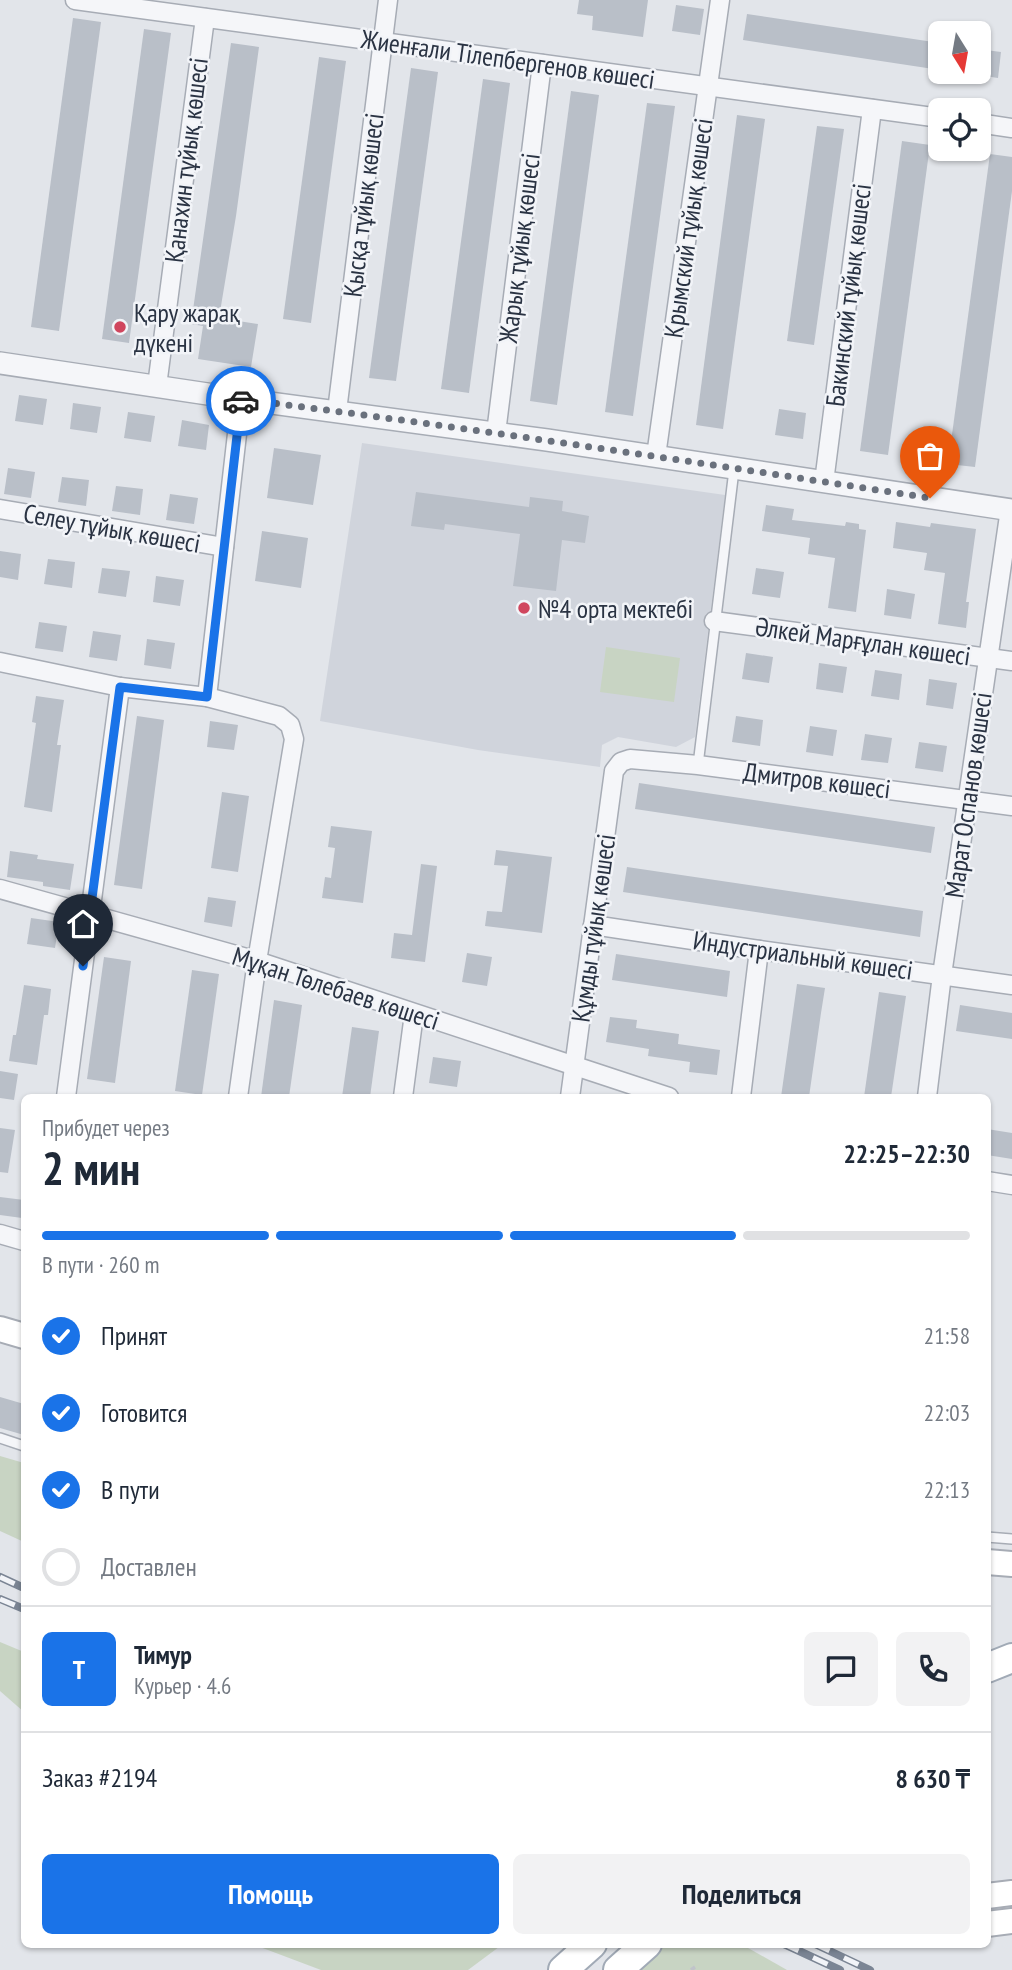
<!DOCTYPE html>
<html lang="ru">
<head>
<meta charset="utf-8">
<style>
  :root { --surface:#fff; --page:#f2f2f3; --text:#1f2937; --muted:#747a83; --line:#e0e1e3; --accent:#1a73e8 }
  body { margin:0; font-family:"PT Sans Narrow",sans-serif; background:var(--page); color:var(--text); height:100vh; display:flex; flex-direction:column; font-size:26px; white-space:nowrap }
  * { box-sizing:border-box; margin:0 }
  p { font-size:23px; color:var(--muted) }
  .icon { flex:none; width:38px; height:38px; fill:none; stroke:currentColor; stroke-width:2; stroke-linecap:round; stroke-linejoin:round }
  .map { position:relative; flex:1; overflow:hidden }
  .details { position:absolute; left:21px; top:1094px; width:970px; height:854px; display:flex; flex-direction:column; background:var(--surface); border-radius:10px; box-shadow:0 2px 5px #0004 }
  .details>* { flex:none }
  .needle { width:46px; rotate:169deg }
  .controls { position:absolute; left:928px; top:21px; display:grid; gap:14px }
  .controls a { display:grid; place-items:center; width:63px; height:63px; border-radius:10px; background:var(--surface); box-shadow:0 2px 5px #0004; font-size:35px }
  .pin { position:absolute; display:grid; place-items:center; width:60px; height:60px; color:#fff; margin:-72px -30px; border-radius:50% 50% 50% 0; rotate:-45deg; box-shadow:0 0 7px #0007 }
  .pin .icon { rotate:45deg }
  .courier { position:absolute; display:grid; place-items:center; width:70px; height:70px; margin:-35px; border:5px solid #1a73e8; border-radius:50%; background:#fff; color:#222; box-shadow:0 2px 9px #0007 }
  .summary em { font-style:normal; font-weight:600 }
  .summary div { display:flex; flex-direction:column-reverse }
  .summary { display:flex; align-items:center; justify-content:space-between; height:119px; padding:0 21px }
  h1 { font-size:46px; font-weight:600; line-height:52px }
  .bar { display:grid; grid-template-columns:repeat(4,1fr); gap:10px 7px; align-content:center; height:84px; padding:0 21px }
  .bar i { height:9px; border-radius:5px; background:var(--line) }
  .bar .current { background:var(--accent) }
  .bar p { grid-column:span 4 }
  .line { display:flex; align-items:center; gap:18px; padding:0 21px; border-top:2px solid var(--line) }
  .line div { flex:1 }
  .round { display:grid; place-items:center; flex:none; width:74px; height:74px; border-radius:10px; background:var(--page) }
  ol { padding:0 21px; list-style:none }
  li { display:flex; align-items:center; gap:21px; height:77px }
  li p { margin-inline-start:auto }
  li .icon { padding:7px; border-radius:50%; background:var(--accent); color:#fff; stroke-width:4 }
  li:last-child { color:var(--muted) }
  li i { width:38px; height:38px; border:4px solid var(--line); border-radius:50% }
  .primary-button { display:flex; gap:14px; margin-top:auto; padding:14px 21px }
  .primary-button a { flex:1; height:80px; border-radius:10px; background:var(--accent); color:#fff; font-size:28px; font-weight:600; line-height:80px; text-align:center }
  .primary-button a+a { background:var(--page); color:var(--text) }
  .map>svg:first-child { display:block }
  .built { fill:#d0d4dc }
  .green { fill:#c8d4c3 }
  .building { fill:#b9bfc8 }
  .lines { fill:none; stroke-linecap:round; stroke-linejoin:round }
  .service-casing { stroke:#a7acb5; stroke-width:12 }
  .minor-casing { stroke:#a7acb5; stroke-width:21 }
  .tertiary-casing { stroke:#a7acb5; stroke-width:24 }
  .secondary-casing { stroke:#a7acb5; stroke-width:28 }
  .primary-casing { stroke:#a1aab6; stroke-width:32 }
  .path { stroke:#c0c3ca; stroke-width:3.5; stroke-dasharray:5 5; stroke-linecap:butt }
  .service { stroke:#f5f6f9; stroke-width:9 }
  .minor { stroke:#f5f6f9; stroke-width:18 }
  .tertiary { stroke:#f5f6f9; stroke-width:21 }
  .secondary { stroke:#fff; stroke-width:24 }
  .primary { stroke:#fff; stroke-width:28 }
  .rail-casing { stroke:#7b8594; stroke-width:8 }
  .rail { stroke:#f2f4f8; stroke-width:5; stroke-dasharray:16; stroke-linecap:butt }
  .done { stroke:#6a717d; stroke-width:7; stroke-dasharray:0 12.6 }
  .route { stroke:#1a73e8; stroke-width:9 }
  .poi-dot { fill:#d0465e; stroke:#f2f4f8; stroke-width:2.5 }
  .labels { text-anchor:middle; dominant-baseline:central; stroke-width:5; stroke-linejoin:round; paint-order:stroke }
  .street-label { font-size:26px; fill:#2a3343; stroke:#f2f4f8 }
  .poi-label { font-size:26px; fill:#2a3343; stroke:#f2f4f8; text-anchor:start }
</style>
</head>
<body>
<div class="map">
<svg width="1012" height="1970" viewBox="0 0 1012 1970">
  <rect width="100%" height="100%" fill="#e2e5ea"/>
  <path class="built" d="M 362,443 L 725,495 L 695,737 L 676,747 L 618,737 L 602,745 L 600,767 L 478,750 L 320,721 Z"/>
  <g class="green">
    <path d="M 606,647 L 680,658 L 674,702 L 600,692 Z"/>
    <path d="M 0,1456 L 24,1463 L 24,1542 L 0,1531 Z"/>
    <path d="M 0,1642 L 24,1652 L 24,1712 L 0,1691 Z"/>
    <path d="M 252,1944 L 503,1944 L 468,1970 L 321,1970 Z"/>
    <path d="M 665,1944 L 741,1944 L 787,1970 L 635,1970 Z"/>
  </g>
  <g class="building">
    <path d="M 579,0 L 648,0 L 643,37 L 592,30 L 593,16 L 577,14 Z"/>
    <path d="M 676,5 L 704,9 L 700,35 L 672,31 Z"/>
    <path d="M 747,14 L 940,43 L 940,70 L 743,40 Z"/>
    <path d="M 73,18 L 101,22 L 59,331 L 31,327 Z"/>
    <path d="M 144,29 L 171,33 L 129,343 L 102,339 Z"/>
    <path d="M 231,43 L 259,47 L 236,216 L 219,318 L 258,324 L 251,367 L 198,359 L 203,326 L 191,324 Z"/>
    <path d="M 978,49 L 1001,52 L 998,78 L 978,75 Z"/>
    <path d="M 319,57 L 346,61 L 311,323 L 283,319 Z"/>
    <path d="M 411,68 L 438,72 L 396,381 L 369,378 Z"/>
    <path d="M 483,79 L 510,83 L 469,393 L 441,389 Z"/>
    <path d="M 571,91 L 599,95 L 557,405 L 530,401 Z"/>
    <path d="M 647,103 L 675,106 L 633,416 L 605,412 Z"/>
    <path d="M 737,115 L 765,119 L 723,429 L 696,425 Z"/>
    <path d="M 817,126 L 844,129 L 814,345 L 787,341 Z"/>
    <path d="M 902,141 L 930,145 L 888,455 L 860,451 Z"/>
    <path d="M 990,154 L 1012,157 L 1012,191 L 975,467 L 948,464 Z"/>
    <path d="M 19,395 L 47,399 L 43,425 L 15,421 Z"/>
    <path d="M 73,403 L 101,407 L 97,433 L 70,429 Z"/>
    <path d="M 779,409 L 806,413 L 803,439 L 775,435 Z"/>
    <path d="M 128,412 L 155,416 L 151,442 L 124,438 Z"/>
    <path d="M 182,420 L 209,425 L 206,450 L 178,446 Z"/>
    <path d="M 274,448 L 321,455 L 313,505 L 267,498 Z"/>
    <path d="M 8,468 L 35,472 L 31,498 L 4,494 Z"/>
    <path d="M 62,477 L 89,480 L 86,506 L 58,502 Z"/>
    <path d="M 116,486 L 143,489 L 140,515 L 112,511 Z"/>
    <path d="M 416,492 L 529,507 L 530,497 L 563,501 L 562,511 L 589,516 L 585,543 L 562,540 L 556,591 L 513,586 L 520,534 L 445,524 L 444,530 L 411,526 Z"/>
    <path d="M 170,494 L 198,498 L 194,524 L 166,520 Z"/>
    <path d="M 766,505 L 794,509 L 792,520 L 845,526 L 846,522 L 859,524 L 859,529 L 866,530 L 856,612 L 828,608 L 835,558 L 808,554 L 810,538 L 762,531 Z"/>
    <path d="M 896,522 L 930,527 L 931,523 L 976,529 L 966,602 L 969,602 L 966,628 L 938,624 L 945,573 L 924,570 L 927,553 L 893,548 Z"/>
    <path d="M 262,531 L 308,538 L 301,588 L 255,581 Z"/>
    <path d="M 0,551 L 21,554 L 18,580 L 0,577 Z"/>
    <path d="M 48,559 L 75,562 L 72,588 L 44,584 Z"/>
    <path d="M 102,568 L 130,571 L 126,597 L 98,593 Z"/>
    <path d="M 756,568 L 784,572 L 780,598 L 752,594 Z"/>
    <path d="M 156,576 L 184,580 L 180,606 L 153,602 Z"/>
    <path d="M 887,589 L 915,594 L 911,619 L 884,615 Z"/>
    <path d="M 39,622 L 67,626 L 63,652 L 35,648 Z"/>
    <path d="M 93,631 L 121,635 L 117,661 L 89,657 Z"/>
    <path d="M 147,639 L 175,643 L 171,669 L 144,665 Z"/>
    <path d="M 746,653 L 773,657 L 769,683 L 742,679 Z"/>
    <path d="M 819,663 L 847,667 L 843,693 L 816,689 Z"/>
    <path d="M 875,670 L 902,674 L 899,700 L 871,696 Z"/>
    <path d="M 929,679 L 957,683 L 953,709 L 926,705 Z"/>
    <path d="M 36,696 L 64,700 L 57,745 L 61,745 L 52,812 L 24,807 L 36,723 L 32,722 Z"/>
    <path d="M 137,716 L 164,720 L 142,889 L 114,885 Z"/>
    <path d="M 736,716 L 763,720 L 760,746 L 732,742 Z"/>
    <path d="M 210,721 L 238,725 L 234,750 L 207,747 Z"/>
    <path d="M 810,726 L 837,730 L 833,756 L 806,752 Z"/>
    <path d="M 865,734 L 892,738 L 888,763 L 861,760 Z"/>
    <path d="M 919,742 L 947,746 L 943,772 L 915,768 Z"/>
    <path d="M 639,783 L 935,827 L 931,853 L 635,809 Z"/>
    <path d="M 222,792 L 249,796 L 238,872 L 211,868 Z"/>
    <path d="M 331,826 L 372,831 L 363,903 L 322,898 L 325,877 L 331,878 L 335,848 L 328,847 Z"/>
    <path d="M 496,850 L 552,857 L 542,933 L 485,926 L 487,911 L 502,912 L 508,866 L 494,865 Z"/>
    <path d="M 10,851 L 38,855 L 37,859 L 74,864 L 70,890 L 43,886 L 43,882 L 7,877 Z"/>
    <path d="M 421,864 L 437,866 L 425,962 L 391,958 L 394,933 L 412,935 Z"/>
    <path d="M 627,867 L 923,911 L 920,937 L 623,892 Z"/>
    <path d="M 208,897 L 236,901 L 232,927 L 204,922 Z"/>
    <path d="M 31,918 L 59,922 L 55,948 L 27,944 Z"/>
    <path d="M 467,953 L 492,957 L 487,986 L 462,982 Z"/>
    <path d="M 616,954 L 730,971 L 727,997 L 612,980 Z"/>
    <path d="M 104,957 L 131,961 L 115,1083 L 87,1079 Z"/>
    <path d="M 192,970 L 219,974 L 202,1095 L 175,1091 Z"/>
    <path d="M 797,984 L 825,988 L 821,1013 L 809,1097 L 781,1097 Z"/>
    <path d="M 24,985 L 51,989 L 48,1015 L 44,1015 L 37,1065 L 9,1061 L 13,1035 L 16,1035 Z"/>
    <path d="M 879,992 L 906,996 L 891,1097 L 864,1097 Z"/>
    <path d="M 274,1000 L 302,1005 L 289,1097 L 261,1097 Z"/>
    <path d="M 960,1005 L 1012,1013 L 1012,1039 L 956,1031 Z"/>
    <path d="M 610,1017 L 637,1020 L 636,1028 L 679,1034 L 678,1044 L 720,1050 L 717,1075 L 689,1072 L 690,1062 L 648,1056 L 649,1049 L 606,1042 Z"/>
    <path d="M 352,1027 L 379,1031 L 370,1097 L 342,1097 Z"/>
    <path d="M 433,1057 L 461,1061 L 457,1087 L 429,1083 Z"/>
    <path d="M 0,1071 L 18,1074 L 14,1100 L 0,1098 Z"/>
    <path d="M 0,1128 L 15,1130 L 8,1173 L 0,1172 Z"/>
    <path d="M 987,1129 L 1012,1133 L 1012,1159 L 987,1155 Z"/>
    <path d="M 0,1197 L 24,1200 L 22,1218 L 0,1215 Z"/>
    <path d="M 0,1397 L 24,1404 L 24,1435 L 0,1428 Z"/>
  </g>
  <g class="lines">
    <g class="service-casing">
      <g id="service">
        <path d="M 698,765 L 734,470"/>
        <path d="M 0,1438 L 24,1446"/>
        <path d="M 987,1537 L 1012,1539"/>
      </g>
    </g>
    <g class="minor-casing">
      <g id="minor">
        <path d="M 75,0 L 940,118"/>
        <path d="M 978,123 L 1012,128"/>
        <path d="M 157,386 L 205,18"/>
        <path d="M 337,411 L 388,0"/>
        <path d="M 496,433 L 542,64"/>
        <path d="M 656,456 L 720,0"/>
        <path d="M 824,482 L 872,109"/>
        <path d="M 0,509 L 224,547"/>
        <path d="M 714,621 L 1012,661"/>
        <path d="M 0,662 L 120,687 L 207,697 L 279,716 L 290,725 L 294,739 L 257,961 L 238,1097"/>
        <path d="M 207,697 L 241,399"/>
        <path d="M 0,889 L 257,961 L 669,1097"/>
        <path d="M 593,925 L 759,950 L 1012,985"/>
        <path d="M 66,1097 L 120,687"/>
        <path d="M 403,1097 L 414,1014"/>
        <path d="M 570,1097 L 614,771 L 621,762 L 630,759 L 698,765 L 1012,806"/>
        <path d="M 741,1097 L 759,950"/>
        <path d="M 927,1097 L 942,975 L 1010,509"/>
        <path d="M 987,1181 L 1012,1185"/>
        <path d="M 0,1234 L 24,1241"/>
      </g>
    </g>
    <g class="tertiary-casing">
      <path id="tertiary" d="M 0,363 L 241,399 L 547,440 L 1012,510"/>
    </g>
    <g class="secondary-casing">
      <g id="secondary">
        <path d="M 0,1329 L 24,1336"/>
        <path d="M 987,1562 L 1012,1564"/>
        <path d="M 987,1896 L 1012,1893"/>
        <path d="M 987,1924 L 1012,1921"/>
      </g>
    </g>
    <g class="primary-casing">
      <g id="primary">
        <path d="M 987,1668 L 1012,1658"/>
        <path d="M 563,1970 L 592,1944"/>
        <path d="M 618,1970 L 647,1944"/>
      </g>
    </g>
    <path class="path" d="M 691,1970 L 695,1967"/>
    <use href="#service" class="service"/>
    <use href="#minor" class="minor"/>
    <use href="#tertiary" class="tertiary"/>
    <use href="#secondary" class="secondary"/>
    <use href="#primary" class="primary"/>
    <g class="rail-casing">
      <g id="rail">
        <path d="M 0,1577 L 24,1588"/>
        <path d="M 0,1599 L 24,1609"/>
        <path d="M 784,1944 L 840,1970"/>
        <path d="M 815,1944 L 870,1970"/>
      </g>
    </g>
    <use href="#rail" class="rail"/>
  </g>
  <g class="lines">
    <path class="done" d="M 241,401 L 241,399 C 471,428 701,463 930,498"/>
    <path class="route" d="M 83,966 L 120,687 L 207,697 L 241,401"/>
  </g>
  <g class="poi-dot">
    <circle cx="120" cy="327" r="7"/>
    <circle cx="524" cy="608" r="7"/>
  </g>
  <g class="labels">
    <g class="street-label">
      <text transform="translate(508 59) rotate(8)">Жиенғали Тілепбергенов көшесі</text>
      <text transform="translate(186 160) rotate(-83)">Қанахин тұйық көшесі</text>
      <text transform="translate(363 205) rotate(-83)">Қысқа тұйық көшесі</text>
      <text transform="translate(688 228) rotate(-82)">Крымский тұйық көшесі</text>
      <text transform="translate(519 248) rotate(-83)">Жарық тұйық көшесі</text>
      <text transform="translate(848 295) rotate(-83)">Бакинский тұйық көшесі</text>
      <text transform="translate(112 528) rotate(10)">Селеу тұйық көшесі</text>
      <text transform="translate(863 641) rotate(8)">Әлкей Марғұлан көшесі</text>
      <text transform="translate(817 780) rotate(7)">Дмитров көшесі</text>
      <text transform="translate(968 795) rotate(-82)">Марат Оспанов көшесі</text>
      <text transform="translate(593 928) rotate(-82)">Құмды тұйық көшесі</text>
      <text transform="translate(803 955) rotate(8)">Индустриальный көшесі</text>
      <text transform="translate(336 988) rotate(18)">Мұқан Төлебаев көшесі</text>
    </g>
    <g class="poi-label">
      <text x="134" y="312">Қару жарақ<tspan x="134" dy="30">дүкені</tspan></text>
      <text x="538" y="608">№4 орта мектебі</text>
    </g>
  </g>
</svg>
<div class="controls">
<a><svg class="needle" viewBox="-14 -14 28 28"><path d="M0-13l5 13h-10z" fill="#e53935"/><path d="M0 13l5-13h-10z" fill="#747a83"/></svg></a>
<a><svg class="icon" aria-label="locate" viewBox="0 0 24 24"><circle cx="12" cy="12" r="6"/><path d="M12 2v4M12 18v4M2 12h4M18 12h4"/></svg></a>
</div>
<div class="pin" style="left:930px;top:498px;background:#ea580c"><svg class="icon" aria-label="bag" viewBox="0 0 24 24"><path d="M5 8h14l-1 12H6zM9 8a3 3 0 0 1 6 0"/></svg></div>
<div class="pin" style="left:83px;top:966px;background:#1f2937"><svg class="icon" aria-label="home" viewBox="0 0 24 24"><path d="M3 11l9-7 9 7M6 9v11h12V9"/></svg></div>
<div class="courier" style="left:241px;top:401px"><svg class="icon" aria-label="car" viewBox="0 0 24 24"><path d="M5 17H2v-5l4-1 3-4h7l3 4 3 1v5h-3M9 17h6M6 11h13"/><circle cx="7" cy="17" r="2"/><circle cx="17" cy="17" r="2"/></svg></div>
<section class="details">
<div class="summary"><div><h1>2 мин</h1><p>Прибудет через</p></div><em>22:25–22:30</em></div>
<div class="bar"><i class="current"></i><i class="current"></i><i class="current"></i><i></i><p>В пути · 260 m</p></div>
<ol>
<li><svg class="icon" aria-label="check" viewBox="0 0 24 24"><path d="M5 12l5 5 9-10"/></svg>Принят<p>21:58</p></li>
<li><svg class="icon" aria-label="check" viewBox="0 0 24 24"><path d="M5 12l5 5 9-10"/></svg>Готовится<p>22:03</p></li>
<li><svg class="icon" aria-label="check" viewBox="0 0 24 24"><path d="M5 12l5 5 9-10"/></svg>В пути<p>22:13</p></li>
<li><i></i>Доставлен</li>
</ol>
<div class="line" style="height:126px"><b class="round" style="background:var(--accent);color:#fff">Т</b><div><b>Тимур</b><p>Курьер · 4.6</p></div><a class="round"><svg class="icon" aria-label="chat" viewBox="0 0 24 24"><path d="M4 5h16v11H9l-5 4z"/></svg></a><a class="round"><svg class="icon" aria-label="phone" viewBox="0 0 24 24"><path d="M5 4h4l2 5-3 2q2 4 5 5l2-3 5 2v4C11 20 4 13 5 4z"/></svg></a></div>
<div class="line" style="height:91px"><div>Заказ #2194</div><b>8 630 ₸</b></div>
<div class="primary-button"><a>Помощь</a><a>Поделиться</a></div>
</section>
</div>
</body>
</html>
